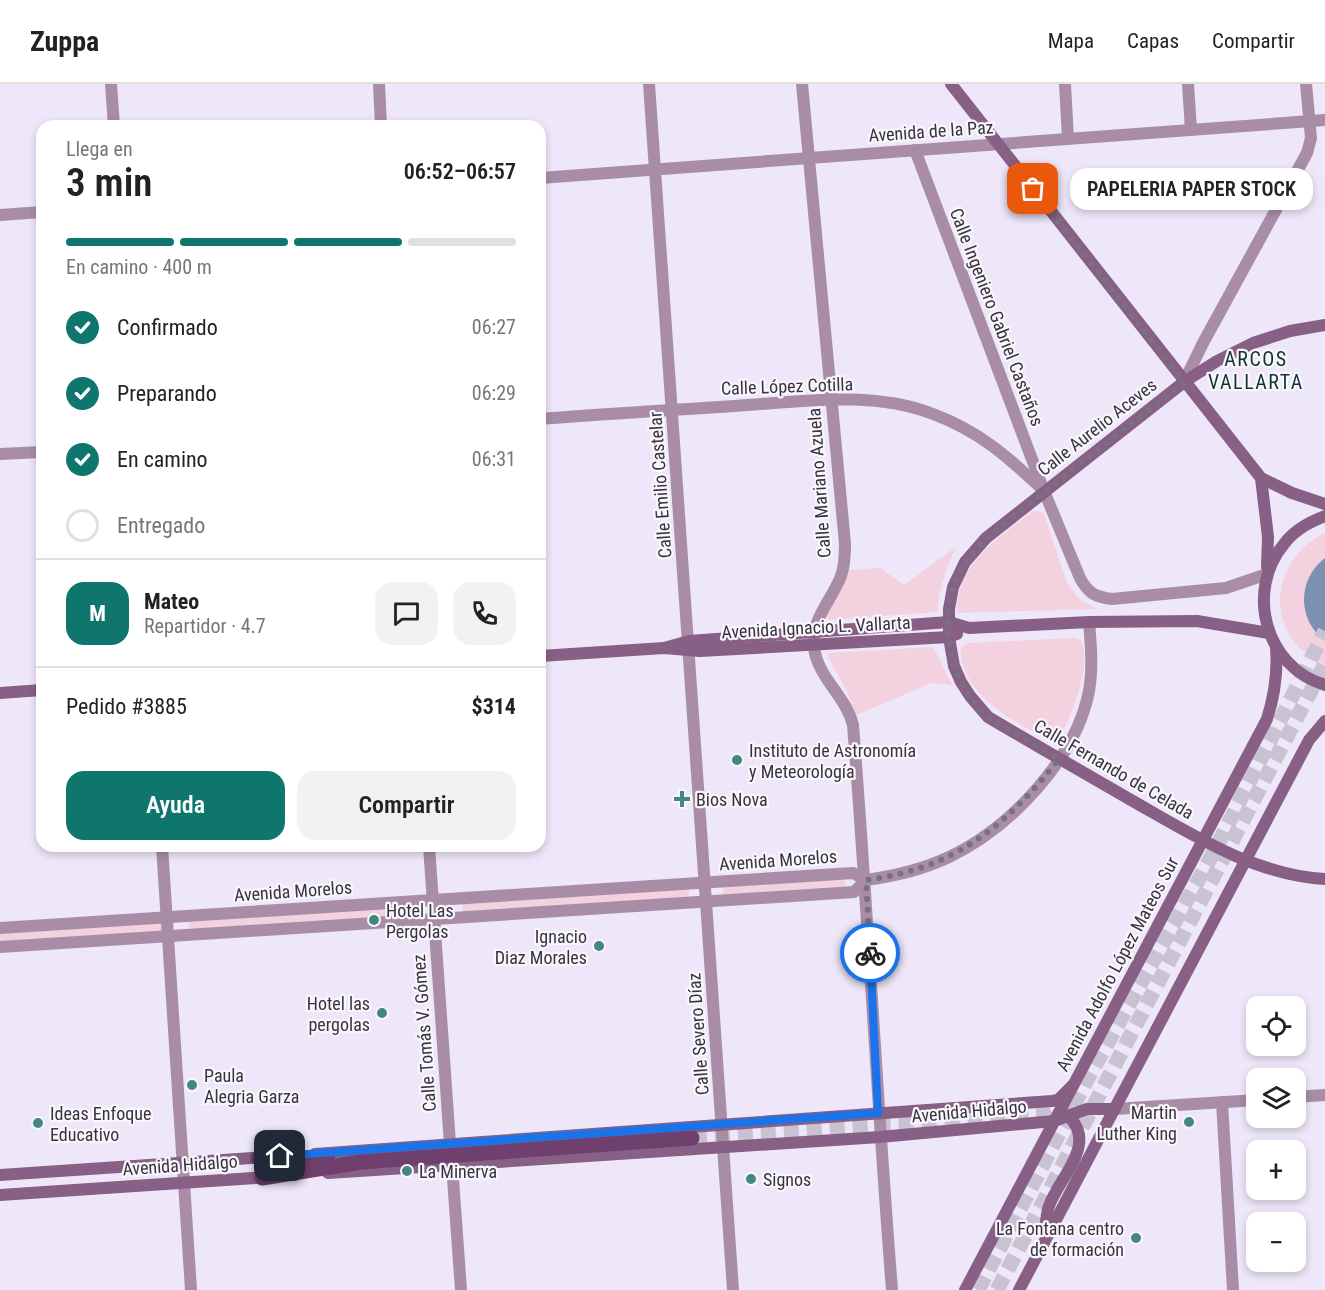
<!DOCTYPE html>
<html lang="es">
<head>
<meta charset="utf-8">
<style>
  :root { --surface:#fff; --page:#f2f2f2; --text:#222; --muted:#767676; --line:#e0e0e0; --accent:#0f766e }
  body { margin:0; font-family:"Roboto Condensed",sans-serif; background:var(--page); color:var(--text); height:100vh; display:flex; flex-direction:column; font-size:22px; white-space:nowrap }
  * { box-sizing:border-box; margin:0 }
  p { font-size:20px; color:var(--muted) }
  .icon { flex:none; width:33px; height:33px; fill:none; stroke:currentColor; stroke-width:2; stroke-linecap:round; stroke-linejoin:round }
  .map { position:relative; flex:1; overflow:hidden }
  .details { position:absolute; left:36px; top:36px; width:510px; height:732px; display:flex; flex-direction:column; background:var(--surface); border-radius:18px; box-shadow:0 3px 9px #0003 }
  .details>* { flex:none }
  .tools { position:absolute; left:1246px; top:912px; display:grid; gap:12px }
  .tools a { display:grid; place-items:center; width:60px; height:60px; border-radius:12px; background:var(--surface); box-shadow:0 3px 9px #0003; font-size:30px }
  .pin { position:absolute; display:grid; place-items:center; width:51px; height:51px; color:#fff; margin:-26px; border-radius:12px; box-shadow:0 3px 9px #0006 }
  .courier { position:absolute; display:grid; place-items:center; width:60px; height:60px; margin:-30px; border:4px solid #1a73e8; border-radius:50%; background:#fff; color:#222; box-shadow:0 2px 8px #0007 }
  .bubble { position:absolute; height:42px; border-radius:18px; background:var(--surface); box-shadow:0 3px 9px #0003; font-size:20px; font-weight:600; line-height:42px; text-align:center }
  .headline em { font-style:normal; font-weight:600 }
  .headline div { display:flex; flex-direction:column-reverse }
  .headline { display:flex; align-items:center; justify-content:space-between; height:102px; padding:0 30px }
  h1 { font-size:39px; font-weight:600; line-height:45px }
  .bar { display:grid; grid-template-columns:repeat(4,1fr); gap:9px 6px; align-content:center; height:72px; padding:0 30px }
  .bar i { height:8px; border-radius:4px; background:var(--line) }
  .bar .current { background:var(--accent) }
  .bar p { grid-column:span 4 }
  .line { display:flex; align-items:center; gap:15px; padding:0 30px; border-top:2px solid var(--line) }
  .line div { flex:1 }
  .round { display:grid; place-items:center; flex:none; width:63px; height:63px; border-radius:18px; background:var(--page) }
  ol { padding:0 30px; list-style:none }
  li { display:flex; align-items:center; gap:18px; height:66px }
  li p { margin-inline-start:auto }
  li .icon { padding:6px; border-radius:50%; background:var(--accent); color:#fff; stroke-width:4 }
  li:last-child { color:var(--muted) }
  li i { width:33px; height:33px; border:3px solid var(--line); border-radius:50% }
  .action { display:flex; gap:12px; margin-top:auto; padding:12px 30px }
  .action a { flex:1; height:69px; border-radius:18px; background:var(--accent); color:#fff; font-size:24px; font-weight:600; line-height:69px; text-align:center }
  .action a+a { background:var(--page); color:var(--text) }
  header { display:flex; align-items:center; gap:36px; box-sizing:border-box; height:84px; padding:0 30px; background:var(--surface); border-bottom:2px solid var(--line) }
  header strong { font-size:28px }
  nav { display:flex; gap:33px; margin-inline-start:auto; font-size:21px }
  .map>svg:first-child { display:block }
  .green { fill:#f4d1de }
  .water { fill:#7c91af }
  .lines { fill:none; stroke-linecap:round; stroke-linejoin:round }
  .primary-tunnel { stroke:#c9c2d3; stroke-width:15; stroke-dasharray:15 8; stroke-linecap:butt }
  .street { stroke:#a98ca6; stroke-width:12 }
  .secondary { stroke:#885f85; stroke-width:12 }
  .primary { stroke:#6f3f6d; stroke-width:15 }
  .done { stroke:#77727e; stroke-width:6; stroke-dasharray:0 10.8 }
  .route { stroke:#1a73e8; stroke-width:8 }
  .poi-dot { fill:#428880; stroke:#f9f6fd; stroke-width:2 }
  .labels { text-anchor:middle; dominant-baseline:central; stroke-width:4.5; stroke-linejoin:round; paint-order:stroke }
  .street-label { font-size:18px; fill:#37343b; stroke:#f9f6fd }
  .poi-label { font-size:18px; fill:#37343b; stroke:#f9f6fd; text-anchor:start }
  .neighbourhood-label { font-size:20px; letter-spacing:1.5px; fill:#123430; stroke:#f9f6fd }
</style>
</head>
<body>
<header>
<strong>Zuppa</strong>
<nav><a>Mapa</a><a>Capas</a><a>Compartir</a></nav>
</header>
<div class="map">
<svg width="1325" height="1206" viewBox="0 0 1325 1206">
  <rect width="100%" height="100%" fill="#eee6f9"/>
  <g class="green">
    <path d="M 1033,427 L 1039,427 L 1044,430 L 1067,499 L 1080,516 L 1097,525 L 957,529 C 956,479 998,455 1033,427 Z"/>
    <path d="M 1325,449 L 1325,581 C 1313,574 1300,567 1292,555 C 1266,516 1285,468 1325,449 Z"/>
    <path d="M 956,463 C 946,485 939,505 937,528 L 828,536 L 827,528 L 850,486 L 880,484 L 904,501 Z"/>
    <path d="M 1075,554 L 1081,556 C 1093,583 1069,636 1057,661 C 1037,649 1011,637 993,622 C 977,610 958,584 961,563 L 968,559 Z"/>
    <path d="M 932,563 C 941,574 944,589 953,601 L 931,599 L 856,631 L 846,605 L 828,573 L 828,569 Z"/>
    <path d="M 845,794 L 845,802 L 724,811 L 723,803 Z"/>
    <path d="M 688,803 L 689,813 L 463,829 L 462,818 Z"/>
    <path d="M 425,819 L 425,830 L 189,847 L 189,837 Z"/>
    <path d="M 161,838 L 162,849 L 0,860 L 0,849 Z"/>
  </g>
  <path class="water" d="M 1325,474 L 1325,557 C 1297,536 1297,495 1325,474 Z"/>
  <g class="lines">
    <g class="primary-tunnel">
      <path d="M 692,1054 L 1050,1027 L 1070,1017"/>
      <path d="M 978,1206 L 1087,996 L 1215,766 L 1325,547"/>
      <path d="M 997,1206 L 1325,580"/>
    </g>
    <g class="street">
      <path d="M 111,0 L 114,42"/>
      <path d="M 379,0 L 381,42"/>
      <path d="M 649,0 L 733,1206"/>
      <path d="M 802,0 L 845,460 C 845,470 845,481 841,492 C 832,516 810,536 814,564 C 818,594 846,612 853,641 C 868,829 877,1018 892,1206"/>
      <path d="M 1065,0 L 1068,55"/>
      <path d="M 1188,0 L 1191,46"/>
      <path d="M 915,66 L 1044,407 L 1080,494 C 1088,509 1095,513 1112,515 L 1226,504 L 1267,490"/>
      <path d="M 540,94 L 1325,36"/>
      <path d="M 0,131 L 42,128"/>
      <path d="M 1184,298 L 1203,259 L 1307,69 L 1311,54 L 1306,0"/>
      <path d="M 540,335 C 605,330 670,326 735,322 C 799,318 871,306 933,330 C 977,346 1007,372 1041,404"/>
      <path d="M 0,370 L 42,368"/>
      <path d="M 162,762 L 191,1206"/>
      <path d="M 429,762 L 450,1060"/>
      <path d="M 866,796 C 895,792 922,786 949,773 C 1010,744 1076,675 1089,607 C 1093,584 1091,561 1089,538"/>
      <path d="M 0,844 L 853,789 L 866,796"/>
      <path d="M 0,863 L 854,808 L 866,796"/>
      <path d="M 1296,1013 L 1325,1011"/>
      <path d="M 1222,1018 L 1233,1206"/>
      <path d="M 1115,1025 L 1257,1016"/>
      <path d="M 452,1081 L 461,1206"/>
    </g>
    <g class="secondary">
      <path d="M 951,0 L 1261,394 L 1292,409 L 1325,420"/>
      <path d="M 1325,241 L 1290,247 L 1253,259 L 1217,277 L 1184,298 L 986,454 L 965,478 L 953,503 L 949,525 L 949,553 L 954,582 L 961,598 L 970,612 L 988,633 C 1035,661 1083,688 1131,716 C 1191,750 1254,791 1325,795"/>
      <path d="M 1261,394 L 1268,453 L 1267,483"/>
      <path d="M 1325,432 C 1309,438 1294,446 1284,460 C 1245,507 1265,583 1325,601"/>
      <path d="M 664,564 L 689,557 L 949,538 L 969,544 L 1089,538 L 1197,537 L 1269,549"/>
      <path d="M 540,572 L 664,564 L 700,567 L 949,553 L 957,550"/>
      <path d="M 0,609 L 42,606"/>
      <path d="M 315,1070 L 1052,1017 L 1058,1016 L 1073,1001"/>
      <path d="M 328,1089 L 880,1053 L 1054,1037 L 1087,1025 L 1115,1025"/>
      <path d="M 0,1091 L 267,1073"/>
      <path d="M 0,1111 L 269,1093"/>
      <path d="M 1045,1149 C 1046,1140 1046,1130 1049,1122 C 1060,1092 1099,1059 1067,1031"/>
      <path d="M 965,1206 L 1267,635 C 1275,610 1278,589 1276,563"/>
      <path d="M 1019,1206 L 1309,656 L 1325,637"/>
    </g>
    <g class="primary">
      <path d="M 258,1074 L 328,1076"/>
      <path d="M 262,1094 L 361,1078 L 692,1054"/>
    </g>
  </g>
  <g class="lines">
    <path class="done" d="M 870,869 L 866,796 C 954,785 1005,743 1059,675 C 1043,666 1028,656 1012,647 C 1004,643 995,639 988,633 C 953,605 939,545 953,503 C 960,483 973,469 986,454 L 1184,298 L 1033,105"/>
    <path class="route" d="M 280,1072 L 878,1029 L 870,869"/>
  </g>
  <g class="poi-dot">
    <circle cx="737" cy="676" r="6"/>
    <path d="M679 706h6v6h6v6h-6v6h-6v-6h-6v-6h6z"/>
    <circle cx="374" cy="836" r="6"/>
    <circle cx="599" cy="862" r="6"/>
    <circle cx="382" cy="929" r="6"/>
    <circle cx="192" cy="1001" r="6"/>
    <circle cx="1189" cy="1038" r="6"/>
    <circle cx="38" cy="1039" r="6"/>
    <circle cx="407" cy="1087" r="6"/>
    <circle cx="751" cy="1095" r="6"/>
    <circle cx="1136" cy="1154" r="6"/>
  </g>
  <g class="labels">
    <g class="street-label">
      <text transform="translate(931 47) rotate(-4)">Avenida de la Paz</text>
      <text transform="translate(997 233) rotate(69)">Calle Ingeniero Gabriel Castaños</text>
      <text transform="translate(787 302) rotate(-2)">Calle López Cotilla</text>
      <text transform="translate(1097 343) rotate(-38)">Calle Aurelio Aceves</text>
      <text transform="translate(819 399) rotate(-94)">Calle Mariano Azuela</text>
      <text transform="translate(660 401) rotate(-94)">Calle Emilio Castelar</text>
      <text transform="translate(816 543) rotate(-3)">Avenida Ignacio L. Vallarta</text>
      <text transform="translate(1114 685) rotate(30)">Calle Fernando de Celada</text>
      <text transform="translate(778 776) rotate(-4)">Avenida Morelos</text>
      <text transform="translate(293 807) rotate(-4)">Avenida Morelos</text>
      <text transform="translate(1117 880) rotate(-62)">Avenida Adolfo López Mateos Sur</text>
      <text transform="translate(424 949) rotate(-94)">Calle Tomás V. Gómez</text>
      <text transform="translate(698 950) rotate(-94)">Calle Severo Díaz</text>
      <text transform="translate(969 1027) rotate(-5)">Avenida Hidalgo</text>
      <text transform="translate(180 1081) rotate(-4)">Avenida Hidalgo</text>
    </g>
    <g class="poi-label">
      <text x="749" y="666">Instituto de Astronomía<tspan x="749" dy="21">y Meteorología</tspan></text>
      <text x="696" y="715">Bios Nova</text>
      <text x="386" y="826">Hotel Las<tspan x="386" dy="21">Pergolas</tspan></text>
      <text x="587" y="852" text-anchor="end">Ignacio<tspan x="587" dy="21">Diaz Morales</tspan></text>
      <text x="370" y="919" text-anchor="end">Hotel las<tspan x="370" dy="21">pergolas</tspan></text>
      <text x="204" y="991">Paula<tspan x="204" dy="21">Alegria Garza</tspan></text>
      <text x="1177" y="1028" text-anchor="end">Martin<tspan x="1177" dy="21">Luther King</tspan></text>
      <text x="50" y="1029">Ideas Enfoque<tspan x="50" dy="21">Educativo</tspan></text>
      <text x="419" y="1087">La Minerva</text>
      <text x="763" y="1095">Signos</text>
      <text x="1124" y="1144" text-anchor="end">La Fontana centro<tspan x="1124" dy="21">de formación</tspan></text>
    </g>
    <g class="neighbourhood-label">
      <text x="1256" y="275">ARCOS<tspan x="1256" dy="23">VALLARTA</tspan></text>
    </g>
  </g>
</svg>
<div class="tools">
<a><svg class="icon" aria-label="locate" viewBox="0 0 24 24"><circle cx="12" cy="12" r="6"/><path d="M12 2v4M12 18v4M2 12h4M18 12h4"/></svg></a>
<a><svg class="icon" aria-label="layers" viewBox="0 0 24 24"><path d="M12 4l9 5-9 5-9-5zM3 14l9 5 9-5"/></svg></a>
<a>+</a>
<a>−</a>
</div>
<div class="pin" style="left:1033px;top:105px;background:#ea580c"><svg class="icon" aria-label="bag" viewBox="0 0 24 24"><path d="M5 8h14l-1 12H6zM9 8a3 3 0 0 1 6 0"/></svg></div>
<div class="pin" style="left:280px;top:1072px;background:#1f2937"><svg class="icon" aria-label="home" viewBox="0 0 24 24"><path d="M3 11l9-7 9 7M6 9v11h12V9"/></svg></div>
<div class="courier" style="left:870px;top:869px"><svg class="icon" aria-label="bike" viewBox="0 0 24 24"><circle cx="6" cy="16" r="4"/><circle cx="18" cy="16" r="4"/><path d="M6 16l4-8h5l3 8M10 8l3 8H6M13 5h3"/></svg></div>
<div class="bubble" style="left:1070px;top:84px;width:243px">PAPELERIA PAPER STOCK</div>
<section class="details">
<div class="headline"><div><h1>3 min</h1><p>Llega en</p></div><em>06:52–06:57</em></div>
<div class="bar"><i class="current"></i><i class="current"></i><i class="current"></i><i></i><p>En camino · 400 m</p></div>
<ol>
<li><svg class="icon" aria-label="check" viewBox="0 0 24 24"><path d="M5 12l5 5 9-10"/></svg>Confirmado<p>06:27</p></li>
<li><svg class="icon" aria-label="check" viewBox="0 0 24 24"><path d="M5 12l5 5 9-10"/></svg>Preparando<p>06:29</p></li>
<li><svg class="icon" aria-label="check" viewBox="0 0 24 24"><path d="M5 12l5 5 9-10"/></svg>En camino<p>06:31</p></li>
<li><i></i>Entregado</li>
</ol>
<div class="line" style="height:108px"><b class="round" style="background:var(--accent);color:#fff">M</b><div><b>Mateo</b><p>Repartidor · 4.7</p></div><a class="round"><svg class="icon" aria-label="chat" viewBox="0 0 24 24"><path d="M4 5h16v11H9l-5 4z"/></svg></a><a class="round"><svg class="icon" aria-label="phone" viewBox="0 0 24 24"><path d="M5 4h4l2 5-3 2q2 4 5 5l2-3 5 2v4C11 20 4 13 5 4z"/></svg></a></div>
<div class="line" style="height:78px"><div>Pedido #3885</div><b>$314</b></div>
<div class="action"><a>Ayuda</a><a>Compartir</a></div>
</section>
</div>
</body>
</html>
